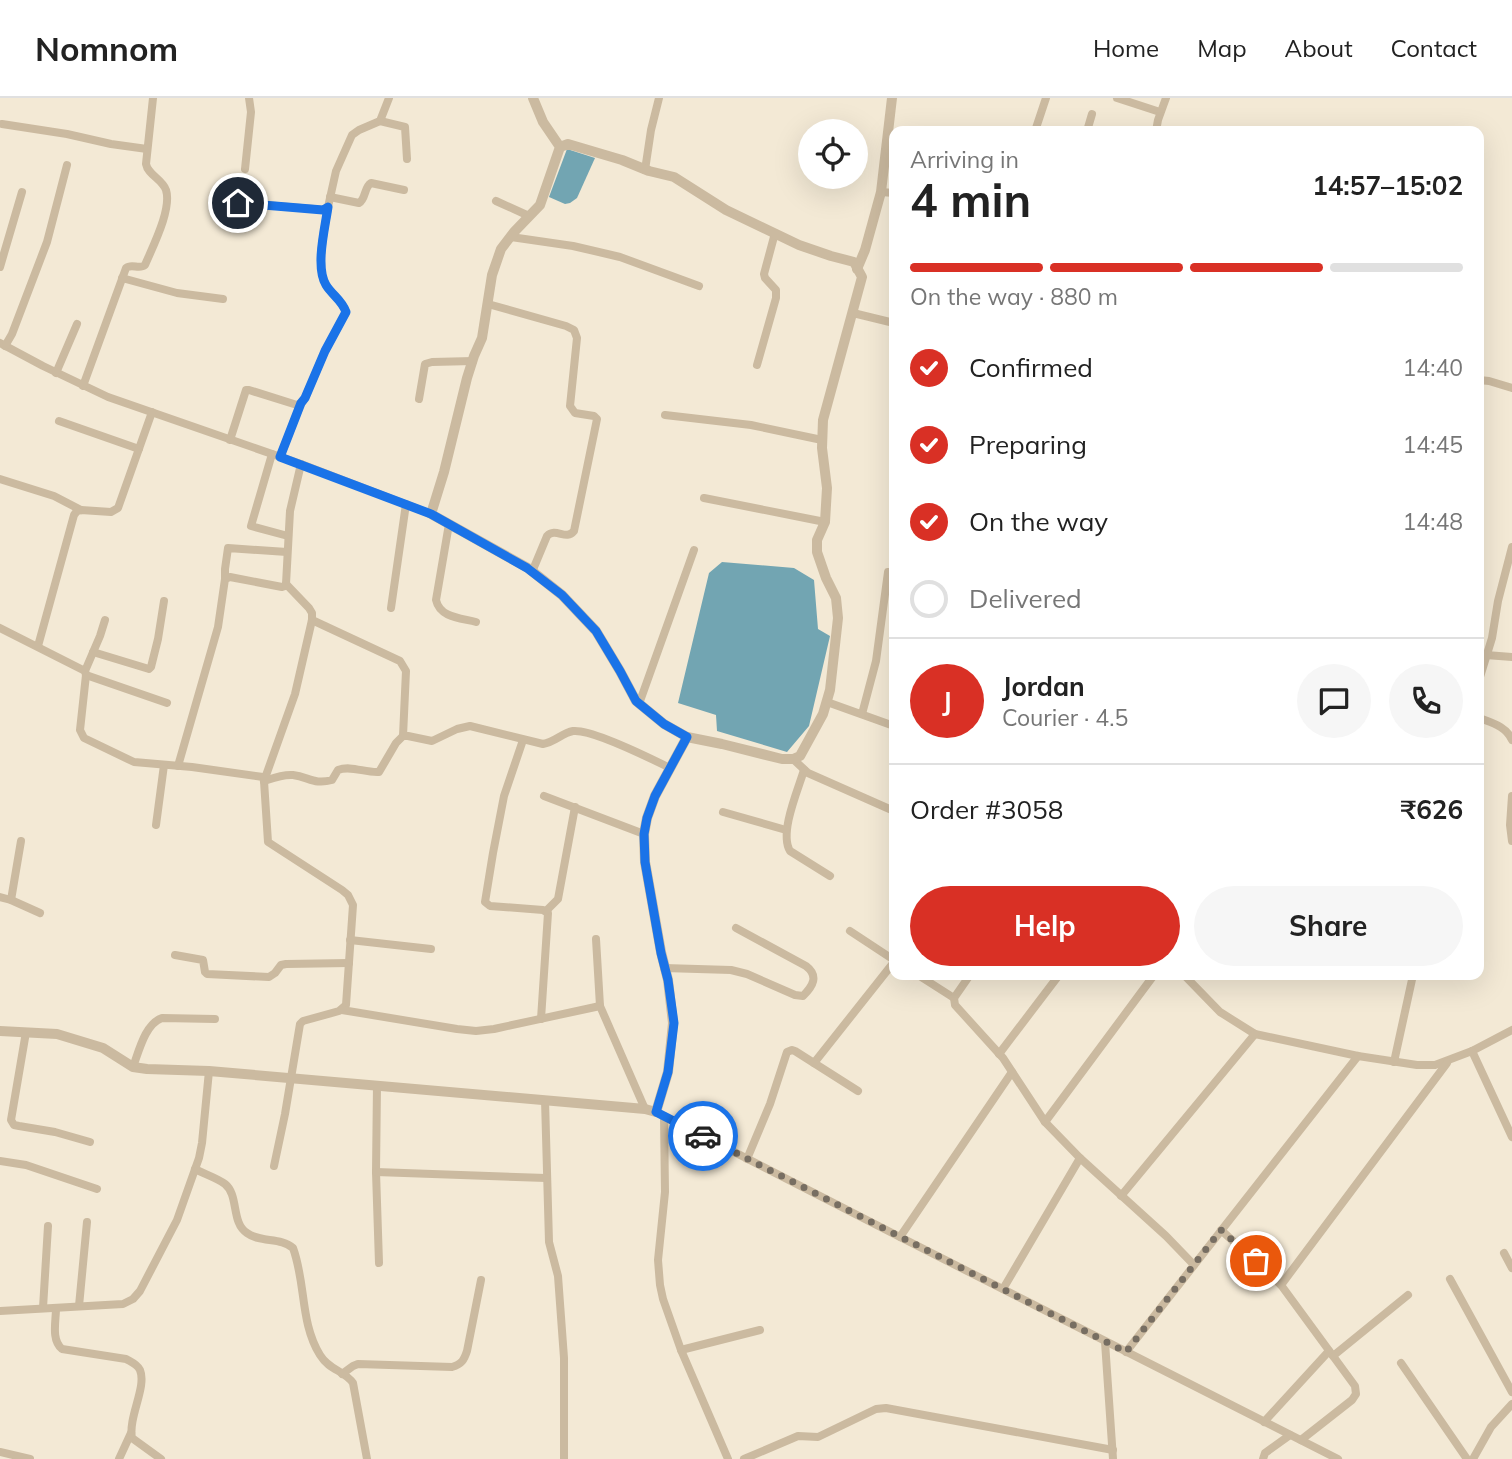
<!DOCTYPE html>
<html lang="en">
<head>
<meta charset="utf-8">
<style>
  :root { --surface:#fff; --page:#f6f6f6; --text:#222; --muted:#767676; --line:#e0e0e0; --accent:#d93025 }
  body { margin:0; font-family:Mulish,sans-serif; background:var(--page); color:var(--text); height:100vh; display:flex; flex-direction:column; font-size:26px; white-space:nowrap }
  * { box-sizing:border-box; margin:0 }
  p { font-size:23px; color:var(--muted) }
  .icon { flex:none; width:38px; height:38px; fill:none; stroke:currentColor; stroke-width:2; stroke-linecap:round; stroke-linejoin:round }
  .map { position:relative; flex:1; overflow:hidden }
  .panel { position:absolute; left:889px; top:28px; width:595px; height:854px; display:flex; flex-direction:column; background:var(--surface); border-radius:14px; box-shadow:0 7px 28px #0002 }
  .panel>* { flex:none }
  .controls { position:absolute; left:798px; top:21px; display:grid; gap:14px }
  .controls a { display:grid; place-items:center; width:70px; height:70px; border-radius:50%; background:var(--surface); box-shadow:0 7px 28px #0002; font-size:35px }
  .pin { position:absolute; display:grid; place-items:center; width:60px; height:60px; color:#fff; margin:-30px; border:4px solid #fff; border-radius:50%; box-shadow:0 2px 7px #0007 }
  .courier { position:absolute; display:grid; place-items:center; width:70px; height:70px; margin:-35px; border:5px solid #1a73e8; border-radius:50%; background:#fff; color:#222; box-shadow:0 2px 9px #0007 }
  .summary em { font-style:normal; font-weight:700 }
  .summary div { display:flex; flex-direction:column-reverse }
  .summary { display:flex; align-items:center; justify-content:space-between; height:119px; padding:0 21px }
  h1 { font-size:46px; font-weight:700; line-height:52px }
  .bar { display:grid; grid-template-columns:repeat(4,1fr); gap:10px 7px; align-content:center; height:84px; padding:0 21px }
  .bar i { height:9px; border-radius:5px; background:var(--line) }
  .bar .selected { background:var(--accent) }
  .bar p { grid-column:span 4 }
  .line { display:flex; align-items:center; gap:18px; padding:0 21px; border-top:2px solid var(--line) }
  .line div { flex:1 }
  .round { display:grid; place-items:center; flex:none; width:74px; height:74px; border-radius:37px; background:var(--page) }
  ol { padding:0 21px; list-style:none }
  li { display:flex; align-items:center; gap:21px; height:77px }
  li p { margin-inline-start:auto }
  li .icon { padding:7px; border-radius:50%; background:var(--accent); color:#fff; stroke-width:4 }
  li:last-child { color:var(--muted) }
  li i { width:38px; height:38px; border:4px solid var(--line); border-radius:50% }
  .button { display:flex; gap:14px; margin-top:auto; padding:14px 21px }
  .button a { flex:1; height:80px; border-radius:42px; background:var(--accent); color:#fff; font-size:28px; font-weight:700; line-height:80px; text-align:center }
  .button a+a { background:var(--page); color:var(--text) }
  header { display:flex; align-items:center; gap:42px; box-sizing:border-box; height:98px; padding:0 35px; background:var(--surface); border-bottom:2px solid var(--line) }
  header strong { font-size:33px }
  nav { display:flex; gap:38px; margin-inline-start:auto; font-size:24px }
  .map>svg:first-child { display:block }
  .water { fill:#72a5b2 }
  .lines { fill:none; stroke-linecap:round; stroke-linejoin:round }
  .minor { stroke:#cbbaa0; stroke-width:8 }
  .tertiary { stroke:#cbbaa0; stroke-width:10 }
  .done { stroke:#776e62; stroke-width:7; stroke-dasharray:0 12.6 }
  .route { stroke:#1a73e8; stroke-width:9 }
</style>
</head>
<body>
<header>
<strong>Nomnom</strong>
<nav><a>Home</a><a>Map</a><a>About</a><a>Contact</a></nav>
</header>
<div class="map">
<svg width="1512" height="1361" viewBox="0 0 1512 1361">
  <rect width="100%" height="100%" fill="#f3e9d5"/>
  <g class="water">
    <path d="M 567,51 L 595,60 L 577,100 L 570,105 L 565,106 L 549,99 Z"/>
    <path d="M 722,464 L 794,470 L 814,482 L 818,531 L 830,538 L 809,628 L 787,654 L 717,633 L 716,617 L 678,605 L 709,475 Z"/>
  </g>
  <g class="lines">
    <g class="minor">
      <path d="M 1117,0 L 1160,14"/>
      <path d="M 380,23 L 405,29 L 407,61"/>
      <path d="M 2,26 L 67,36 L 111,46 L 147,51"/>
      <path d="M 1035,33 L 1046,0"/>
      <path d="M 1087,33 L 1092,16"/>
      <path d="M 1156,33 L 1158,22 L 1166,0"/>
      <path d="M 245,71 L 251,14 L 249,0"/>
      <path d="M 645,72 L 651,32 L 659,0"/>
      <path d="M 881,94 L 894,95"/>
      <path d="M 330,99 L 359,105 C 366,101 364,89 371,85 L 404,92"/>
      <path d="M 217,103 L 326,112 L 328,109 L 336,73 L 352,37 L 359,32 L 380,23 L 389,0"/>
      <path d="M 496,103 L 529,118"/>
      <path d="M 511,139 L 573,148 L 620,159 L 699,188"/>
      <path d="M 0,169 L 22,94"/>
      <path d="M 122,180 L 177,195 L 223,201"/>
      <path d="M 488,206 L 566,228 L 574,232 L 577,240 L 570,308 L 575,315 L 594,318 L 597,321 L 574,433 C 566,443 556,429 547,438 L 532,474"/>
      <path d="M 853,215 L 894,225"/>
      <path d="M 0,245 L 43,268 L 108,299 L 301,366 L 431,416"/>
      <path d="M 5,248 L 12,236 L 47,144 L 67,67"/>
      <path d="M 757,267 L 776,200 L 776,192 L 765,180 L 764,176 L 775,135"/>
      <path d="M 56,275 L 77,226"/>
      <path d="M 1479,282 L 1489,283 L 1512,290"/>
      <path d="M 83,288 L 126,170 C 132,165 139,172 145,167 C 153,148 172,111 166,92 C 162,81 148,77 146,66 L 153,0"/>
      <path d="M 419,301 L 425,266 L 432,264 L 473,263"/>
      <path d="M 665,317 L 751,327 L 822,342"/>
      <path d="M 59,323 L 139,351"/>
      <path d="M 230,342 L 246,292 L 249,292 L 297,307 L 302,305 L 305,300 L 325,253 L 346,214 C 342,202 332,197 326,187 C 315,169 325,130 328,109"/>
      <path d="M 272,356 L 251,428 L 288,438"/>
      <path d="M 280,359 L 301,305"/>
      <path d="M 0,381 L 54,398 L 81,412"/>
      <path d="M 704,400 L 825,424"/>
      <path d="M 449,426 L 436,502 C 440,520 461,520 476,524"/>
      <path d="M 225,481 L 225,471 L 228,450 L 287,454"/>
      <path d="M 391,510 L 406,406"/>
      <path d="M 312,522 L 400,563 L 406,573 L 403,638"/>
      <path d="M 0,530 L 85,573 L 86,577 L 80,632 L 84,640 L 134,664 L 192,669 L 263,679 L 264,683 L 268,744 L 342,792 L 348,797 L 353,807 L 346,907 L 339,913 L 303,923 L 300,926 L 285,1016 L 274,1068"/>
      <path d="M 38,548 L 74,417 L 77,413 L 81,412 L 111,414 L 118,410 L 152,314"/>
      <path d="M 93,554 L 149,571 L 151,569 L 158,541 L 164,503"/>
      <path d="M 1486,557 L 1512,559"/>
      <path d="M 85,573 L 100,538 L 105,522"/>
      <path d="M 86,577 L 167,605"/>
      <path d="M 1479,582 L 1492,540 L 1498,503 L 1512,449"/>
      <path d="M 827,604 L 894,628"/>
      <path d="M 639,606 L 694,452"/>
      <path d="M 862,616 L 876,563 L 888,474"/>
      <path d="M 1479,620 C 1492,625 1506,628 1512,642"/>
      <path d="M 523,642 L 504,698 L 493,755 L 485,804 L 490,808 L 543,812 L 548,815 L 541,921"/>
      <path d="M 793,661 L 808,675 L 894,713"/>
      <path d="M 178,668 L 218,529 L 225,481 L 230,479 L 282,489 L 285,488 L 286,486 L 290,413 L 301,366"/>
      <path d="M 804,672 C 798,692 779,735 790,753 L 830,778"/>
      <path d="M 264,683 C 273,680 283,676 293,677 C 309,679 314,687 332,682 L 338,672 C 351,667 365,675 379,674 L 396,645 L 403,638 L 408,638 L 432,643 L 457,631 L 470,628 L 543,646 C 555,644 562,635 573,633 C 591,631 652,661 670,670"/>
      <path d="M 264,683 L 295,596 L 312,522 L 312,515 L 309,510 L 286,486"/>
      <path d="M 544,698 L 644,736"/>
      <path d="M 1512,698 L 1510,727 L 1512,743"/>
      <path d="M 723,714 L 786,732"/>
      <path d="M 156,727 L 164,667"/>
      <path d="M 0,799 L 11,802 L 40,815"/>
      <path d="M 11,802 L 21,743"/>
      <path d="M 546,813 L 558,801 L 575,709"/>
      <path d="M 850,833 L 894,862"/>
      <path d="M 596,841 L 600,908 L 645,1011"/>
      <path d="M 350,842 L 431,851"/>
      <path d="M 175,857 L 203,862 L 205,874 L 207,876 L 269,879 L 275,875 L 281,867 L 286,866 L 349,865"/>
      <path d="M 664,870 L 731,872 L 747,876 L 795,897 L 803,898 C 813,888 819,878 806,868 L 736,830"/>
      <path d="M 918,877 L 954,900"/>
      <path d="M 970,877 L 954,900 L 955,907 L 1003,960 L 1045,1024 L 1080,1060 L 1166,1138 L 1194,1167"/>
      <path d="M 1184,877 L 1220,914 L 1255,936 L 1358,958 L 1417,967 L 1435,967 L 1472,953 L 1512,932"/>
      <path d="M 342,912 L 457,931 L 476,933 L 494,931 L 600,908"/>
      <path d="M 26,934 L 11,1022 L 14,1027 L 19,1028 L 55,1034 L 90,1044"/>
      <path d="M 1472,953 L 1512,1039"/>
      <path d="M 999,956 L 1059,877"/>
      <path d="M 1394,964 L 1413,877"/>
      <path d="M 814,965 L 894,864"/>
      <path d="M 133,969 C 139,953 145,926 162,920 L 215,921"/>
      <path d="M 377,987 L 376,1074 L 379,1165"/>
      <path d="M 545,1002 L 549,1144 L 558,1178 L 564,1260 L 564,1361"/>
      <path d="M 656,1014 L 900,1139 L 1338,1361"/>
      <path d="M 664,1018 L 665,1094 L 658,1162 L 660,1187 L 663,1201 L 681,1252 L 728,1361"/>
      <path d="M 1045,1024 L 1154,877"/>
      <path d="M 747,1061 L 770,1006 L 787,954 L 792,952 L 795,953 L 858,993"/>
      <path d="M 0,1063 L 26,1067 L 97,1091"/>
      <path d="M 195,1071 C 204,1076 217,1080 225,1086 C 239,1097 231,1125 247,1135 C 260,1145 281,1139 293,1150 C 306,1185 300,1225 320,1257 C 329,1272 345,1273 353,1285 L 367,1361"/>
      <path d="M 376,1074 L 546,1080"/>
      <path d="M 1121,1098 L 1255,936"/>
      <path d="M 1221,1132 L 1281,1187 L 1355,1288 L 1356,1296 L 1352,1302 L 1301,1342"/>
      <path d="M 900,1139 L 1012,974"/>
      <path d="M 1504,1155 L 1512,1170"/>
      <path d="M 1450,1181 L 1512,1294"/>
      <path d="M 1281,1187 L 1447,965"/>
      <path d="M 1003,1191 L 1080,1060"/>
      <path d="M 79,1208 L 87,1124"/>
      <path d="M 43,1210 L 48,1128"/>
      <path d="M 56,1210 C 56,1223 51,1242 62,1251 L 126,1261 C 131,1264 137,1266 140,1272 C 147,1289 128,1319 132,1340 L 161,1361"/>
      <path d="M 0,1213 L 123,1206 L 133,1201 L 140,1193 L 177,1122 L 199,1060 L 202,1045 L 209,973"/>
      <path d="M 1105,1244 L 1113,1361"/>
      <path d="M 681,1252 L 760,1232"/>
      <path d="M 1126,1254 L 1358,958"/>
      <path d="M 1333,1258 L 1408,1197"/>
      <path d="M 1401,1265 L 1467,1361"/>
      <path d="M 342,1276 L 353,1268 L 358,1266 L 452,1269 C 462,1266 464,1262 467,1253 L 481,1182"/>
      <path d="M 1264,1324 L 1329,1253"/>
      <path d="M 0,1354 L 30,1361"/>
      <path d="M 119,1361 L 131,1335"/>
      <path d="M 744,1361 L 798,1338 L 818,1339 L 876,1311 L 886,1310 L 1113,1352"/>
      <path d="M 1263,1361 L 1265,1355 L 1290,1337"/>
      <path d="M 1473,1361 L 1491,1329 L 1512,1306"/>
    </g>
    <g class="tertiary">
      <path d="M 533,0 L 543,24 L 560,49 L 540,107 L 514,134 L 501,151 L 492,177 L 482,240 L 474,258 L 467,280 L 444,374 L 431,416 L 528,470 L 562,497 L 596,533 L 620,573 L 636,603 L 664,626 L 687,639"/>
      <path d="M 857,171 L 865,152 L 881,94 L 892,0"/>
      <path d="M 0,933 L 57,936 L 103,950 L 133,969 L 147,971 L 209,973 L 645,1011 L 656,1014 L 668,974 L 673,925 L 668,882 L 661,854 L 645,764 L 644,736 L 647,720 L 655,698 L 687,639 L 722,646 L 782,661 L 793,661 L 800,658 L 823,616 L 830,592 L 838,520 L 836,500 L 826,480 L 817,454 L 817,442 L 825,424 L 827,390 L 822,350 L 823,322 L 862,179 L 854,164 L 831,158 L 799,147 L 726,112 L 674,79 L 649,73 L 622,62 L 568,46 L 560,49"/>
    </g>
  </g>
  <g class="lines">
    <path class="done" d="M 703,1038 L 1126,1254 L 1221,1132 L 1256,1163"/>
    <path class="route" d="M 238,105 L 323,112 L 328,109 C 325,130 315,169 326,187 C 332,197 342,202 346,214 L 325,253 L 305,300 L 301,305 L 280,359 L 431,416 L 527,470 L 562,497 L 596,533 L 620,573 L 636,603 L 664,626 L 687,639 L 655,698 L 647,720 L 644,736 L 645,764 L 661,855 L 668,882 L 674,925 L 668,974 L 656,1014 L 703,1038"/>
  </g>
</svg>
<div class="controls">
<a><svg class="icon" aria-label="locate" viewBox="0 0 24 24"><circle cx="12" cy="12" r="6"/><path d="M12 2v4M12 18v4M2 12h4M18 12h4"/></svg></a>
</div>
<div class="pin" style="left:1256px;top:1163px;background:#ea580c"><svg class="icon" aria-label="bag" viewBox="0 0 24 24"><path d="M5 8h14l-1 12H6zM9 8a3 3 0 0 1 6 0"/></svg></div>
<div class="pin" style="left:238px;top:105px;background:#1f2937"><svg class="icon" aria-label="home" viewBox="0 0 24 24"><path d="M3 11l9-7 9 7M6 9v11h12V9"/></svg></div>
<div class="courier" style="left:703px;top:1038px"><svg class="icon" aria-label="car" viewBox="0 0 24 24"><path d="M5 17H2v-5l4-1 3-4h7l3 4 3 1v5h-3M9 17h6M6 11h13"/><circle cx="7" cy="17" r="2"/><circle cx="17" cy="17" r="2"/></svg></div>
<section class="panel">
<div class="summary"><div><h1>4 min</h1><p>Arriving in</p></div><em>14:57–15:02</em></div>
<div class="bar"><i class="selected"></i><i class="selected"></i><i class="selected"></i><i></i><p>On the way · 880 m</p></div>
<ol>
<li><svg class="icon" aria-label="check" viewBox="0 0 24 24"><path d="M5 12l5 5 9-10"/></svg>Confirmed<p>14:40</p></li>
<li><svg class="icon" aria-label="check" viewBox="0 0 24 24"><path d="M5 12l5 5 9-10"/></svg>Preparing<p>14:45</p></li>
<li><svg class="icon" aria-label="check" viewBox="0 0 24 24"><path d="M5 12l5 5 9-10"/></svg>On the way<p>14:48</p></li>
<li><i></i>Delivered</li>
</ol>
<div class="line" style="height:126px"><b class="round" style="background:var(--accent);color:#fff">J</b><div><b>Jordan</b><p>Courier · 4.5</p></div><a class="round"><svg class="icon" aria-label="chat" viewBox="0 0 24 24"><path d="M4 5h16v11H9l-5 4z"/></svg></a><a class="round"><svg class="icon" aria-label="phone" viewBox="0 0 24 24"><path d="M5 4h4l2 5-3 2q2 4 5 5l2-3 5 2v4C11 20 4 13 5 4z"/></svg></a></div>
<div class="line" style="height:91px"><div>Order #3058</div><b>₹626</b></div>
<div class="button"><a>Help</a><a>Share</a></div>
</section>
</div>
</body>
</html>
